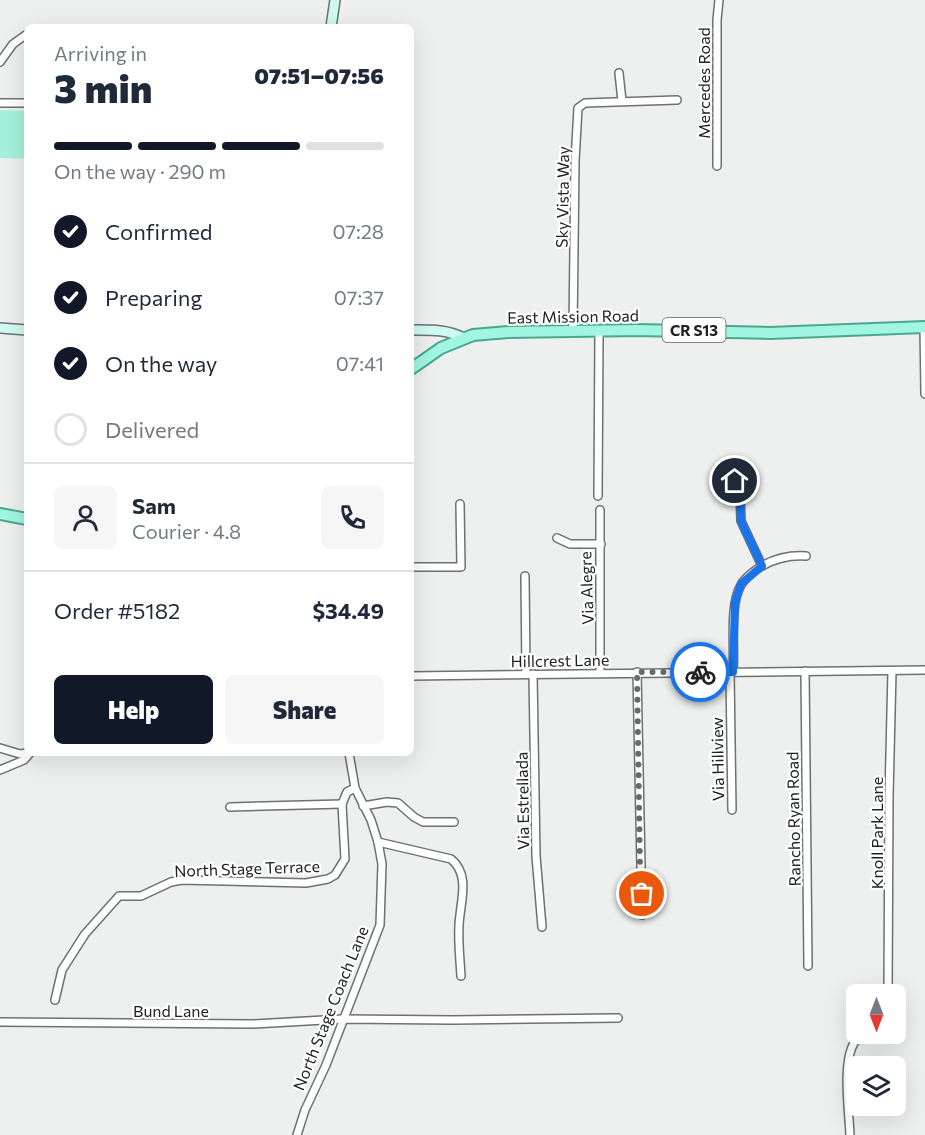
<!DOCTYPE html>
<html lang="en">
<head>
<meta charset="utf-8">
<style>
  :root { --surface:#fff; --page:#f6f6f7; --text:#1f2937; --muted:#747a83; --line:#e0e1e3; --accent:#111827 }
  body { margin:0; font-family:Commissioner,sans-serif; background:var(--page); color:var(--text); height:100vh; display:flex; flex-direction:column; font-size:22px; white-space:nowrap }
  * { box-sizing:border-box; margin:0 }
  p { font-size:20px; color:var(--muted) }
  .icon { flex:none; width:33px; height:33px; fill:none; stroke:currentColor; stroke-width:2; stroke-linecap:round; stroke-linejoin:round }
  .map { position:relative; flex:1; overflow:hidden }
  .panel { position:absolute; left:24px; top:24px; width:390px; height:732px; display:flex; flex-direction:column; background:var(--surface); border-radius:9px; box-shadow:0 6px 24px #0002 }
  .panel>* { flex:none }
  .needle { width:39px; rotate:180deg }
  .controls { position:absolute; left:846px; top:984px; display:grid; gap:12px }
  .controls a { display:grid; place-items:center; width:60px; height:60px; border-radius:9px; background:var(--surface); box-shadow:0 6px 24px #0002; font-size:30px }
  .pin { position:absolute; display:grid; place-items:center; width:51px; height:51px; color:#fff; margin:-26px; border:3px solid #fff; border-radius:50%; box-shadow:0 2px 6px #0007 }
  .courier { position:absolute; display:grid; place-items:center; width:60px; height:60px; margin:-30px; border:4px solid #1a73e8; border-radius:50%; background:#fff; color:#222; box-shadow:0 2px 8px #0007 }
  .summary em { font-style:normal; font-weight:800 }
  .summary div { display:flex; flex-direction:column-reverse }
  .summary { display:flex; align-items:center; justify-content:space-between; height:102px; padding:0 30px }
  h1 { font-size:39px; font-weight:800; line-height:45px }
  .bar { display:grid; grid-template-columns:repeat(4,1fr); gap:9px 6px; align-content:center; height:72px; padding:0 30px }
  .bar i { height:8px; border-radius:4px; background:var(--line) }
  .bar .selected { background:var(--accent) }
  .bar p { grid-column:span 4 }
  .line { display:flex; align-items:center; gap:15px; padding:0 30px; border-top:2px solid var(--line) }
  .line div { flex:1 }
  .round { display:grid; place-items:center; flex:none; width:63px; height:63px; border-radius:9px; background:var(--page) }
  ol { padding:0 30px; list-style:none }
  li { display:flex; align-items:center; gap:18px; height:66px }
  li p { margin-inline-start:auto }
  li .icon { padding:6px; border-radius:50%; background:var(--accent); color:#fff; stroke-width:4 }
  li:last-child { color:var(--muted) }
  li i { width:33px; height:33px; border:3px solid var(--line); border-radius:50% }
  .button { display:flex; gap:12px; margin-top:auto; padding:12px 30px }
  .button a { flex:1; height:69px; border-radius:9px; background:var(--accent); color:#fff; font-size:24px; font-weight:800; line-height:69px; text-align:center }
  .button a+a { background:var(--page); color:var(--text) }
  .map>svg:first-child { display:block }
  .green { fill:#a6f1da }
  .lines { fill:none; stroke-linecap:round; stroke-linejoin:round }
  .street-casing { stroke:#6d7170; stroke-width:10 }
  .secondary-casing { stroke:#6d7170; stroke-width:12 }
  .primary-casing { stroke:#4aa890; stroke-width:14 }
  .street { stroke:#fff; stroke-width:7 }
  .secondary { stroke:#cffaef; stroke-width:9 }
  .primary { stroke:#a0f6e0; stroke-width:10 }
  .done { stroke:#686969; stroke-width:6; stroke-dasharray:0 10.8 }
  .route { stroke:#1a73e8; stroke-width:8 }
  .labels { text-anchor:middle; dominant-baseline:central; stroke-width:4.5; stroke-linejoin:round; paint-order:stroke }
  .shield { fill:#fff; stroke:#636464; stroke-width:1.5 }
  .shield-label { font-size:15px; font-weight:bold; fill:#202121 }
  .street-label { font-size:16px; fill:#202121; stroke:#fff }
</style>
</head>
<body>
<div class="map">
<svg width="925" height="1135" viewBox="0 0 925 1135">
  <rect width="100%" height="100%" fill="#edf0ef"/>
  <path class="green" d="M 0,110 L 27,111 L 27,159 L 0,158 Z"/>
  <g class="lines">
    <g class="street-casing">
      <g id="street">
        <path d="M 0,62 L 13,44 L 27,34"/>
        <path d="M 619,73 L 622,101"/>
        <path d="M 0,103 L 27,103"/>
        <path d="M 717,166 L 717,20 L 719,0"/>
        <path d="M 924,327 L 925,394"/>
        <path d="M 573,332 L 575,161 L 578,108 L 585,103 L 677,100"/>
        <path d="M 735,481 L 740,493 L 741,521 L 762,566"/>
        <path d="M 598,496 L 599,331"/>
        <path d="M 557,538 L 570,544 L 601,544"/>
        <path d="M 411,567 L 461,567 L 460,504"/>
        <path d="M 525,576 L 526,674"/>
        <path d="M 805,671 L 808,966"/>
        <path d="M 637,672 L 642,915"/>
        <path d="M 730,672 L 732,810"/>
        <path d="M 733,672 C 735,648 729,605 741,585 C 745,578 755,570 762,566 C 776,558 790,555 806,556"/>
        <path d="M 600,673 L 600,510"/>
        <path d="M 533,674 L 536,856 L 542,927"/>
        <path d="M 411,676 L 925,670"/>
        <path d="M 0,748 L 20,754 L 27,753"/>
        <path d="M 0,770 L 24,760 L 30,753"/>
        <path d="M 363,806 L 387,802 L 398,803 L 414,817 L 423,822 L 454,822"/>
        <path d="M 230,807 L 342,804"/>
        <path d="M 378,842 L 451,859 C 471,875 460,903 459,925 C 458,942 460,959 461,976"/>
        <path d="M 888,994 L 889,796 L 892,671"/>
        <path d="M 55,1000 L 62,970 L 85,934 L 119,896 L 141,896 L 171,882 L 182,880 L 306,883 L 328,879 L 335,875 L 345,859 L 342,804 L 347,792 L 355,788"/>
        <path d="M 0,1022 L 252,1024 L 342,1019 L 453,1020 L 618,1018"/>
        <path d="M 297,1135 L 305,1110 L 326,1065 L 380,925 L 382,864 L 378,842 L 371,820 L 355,788 L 349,753"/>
        <path d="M 850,1135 C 849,1111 842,1063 854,1043 C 857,1039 861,1036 865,1034"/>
      </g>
    </g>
    <g class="secondary-casing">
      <g id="secondary">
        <path d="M 331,27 L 335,0"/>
        <path d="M 0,328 L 27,330"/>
        <path d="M 411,330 C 430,330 446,329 464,338"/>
      </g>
    </g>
    <g class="primary-casing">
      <g id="primary">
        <path d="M 411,369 L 441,348 L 473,335 L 508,332 L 637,330 L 770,333 L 925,327"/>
        <path d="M 0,514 L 27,519"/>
      </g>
    </g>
    <use href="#street" class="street"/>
    <use href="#secondary" class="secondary"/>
    <use href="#primary" class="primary"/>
  </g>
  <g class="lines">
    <path class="done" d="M 642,894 L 640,867 L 637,672 L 700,672"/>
    <path class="route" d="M 700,672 L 733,672 L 735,602 L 741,584 L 762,566 L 741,521 L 740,493 L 735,481"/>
  </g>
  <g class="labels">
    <rect class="shield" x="662.5" y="318" width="63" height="24" rx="4.5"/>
    <g class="shield-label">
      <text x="694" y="330">CR S13</text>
    </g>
    <g class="street-label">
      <text transform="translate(703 83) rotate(-90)">Mercedes Road</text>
      <text transform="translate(562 197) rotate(-89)">Sky Vista Way</text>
      <text transform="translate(573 316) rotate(-1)">East Mission Road</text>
      <text transform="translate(586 588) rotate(-92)">Via Alegre</text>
      <text transform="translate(560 660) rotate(-1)">Hillcrest Lane</text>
      <text transform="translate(717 759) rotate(-91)">Via Hillview</text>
      <text transform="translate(522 801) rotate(-91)">Via Estrellada</text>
      <text transform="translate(793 819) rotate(-91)">Rancho Ryan Road</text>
      <text transform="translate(876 833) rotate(-90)">Knoll Park Lane</text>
      <text transform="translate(247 868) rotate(-2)">North Stage Terrace</text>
      <text transform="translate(330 1008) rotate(-68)">North Stage Coach Lane</text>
      <text x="171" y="1010">Bund Lane</text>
    </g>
  </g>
</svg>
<div class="controls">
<a><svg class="needle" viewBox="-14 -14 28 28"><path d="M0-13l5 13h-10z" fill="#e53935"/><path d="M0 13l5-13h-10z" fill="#747a83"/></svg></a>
<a><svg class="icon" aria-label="layers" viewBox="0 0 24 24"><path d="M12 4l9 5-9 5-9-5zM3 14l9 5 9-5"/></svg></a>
</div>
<div class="pin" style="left:642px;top:894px;background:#ea580c"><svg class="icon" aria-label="bag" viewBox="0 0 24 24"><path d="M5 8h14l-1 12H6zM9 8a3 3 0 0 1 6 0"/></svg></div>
<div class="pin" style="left:735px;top:481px;background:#1f2937"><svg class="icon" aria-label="home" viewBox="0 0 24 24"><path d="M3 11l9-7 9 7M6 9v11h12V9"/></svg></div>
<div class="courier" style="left:700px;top:672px"><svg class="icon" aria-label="bike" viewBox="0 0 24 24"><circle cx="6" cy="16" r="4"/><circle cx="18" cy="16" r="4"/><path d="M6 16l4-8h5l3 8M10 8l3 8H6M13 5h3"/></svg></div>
<section class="panel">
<div class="summary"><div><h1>3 min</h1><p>Arriving in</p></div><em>07:51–07:56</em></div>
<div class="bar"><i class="selected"></i><i class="selected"></i><i class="selected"></i><i></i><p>On the way · 290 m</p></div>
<ol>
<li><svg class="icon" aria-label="check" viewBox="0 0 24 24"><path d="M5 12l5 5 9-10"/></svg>Confirmed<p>07:28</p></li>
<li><svg class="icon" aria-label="check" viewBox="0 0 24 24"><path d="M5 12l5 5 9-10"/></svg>Preparing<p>07:37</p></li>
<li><svg class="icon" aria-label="check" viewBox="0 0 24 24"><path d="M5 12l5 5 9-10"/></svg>On the way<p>07:41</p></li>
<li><i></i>Delivered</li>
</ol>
<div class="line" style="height:108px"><a class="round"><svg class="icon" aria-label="person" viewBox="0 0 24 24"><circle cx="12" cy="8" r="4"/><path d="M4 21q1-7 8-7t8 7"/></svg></a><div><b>Sam</b><p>Courier · 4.8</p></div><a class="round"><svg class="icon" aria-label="phone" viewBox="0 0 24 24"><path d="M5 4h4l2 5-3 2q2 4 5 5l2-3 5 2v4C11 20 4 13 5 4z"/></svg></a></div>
<div class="line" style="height:78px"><div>Order #5182</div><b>$34.49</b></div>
<div class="button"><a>Help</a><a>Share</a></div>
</section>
</div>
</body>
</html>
